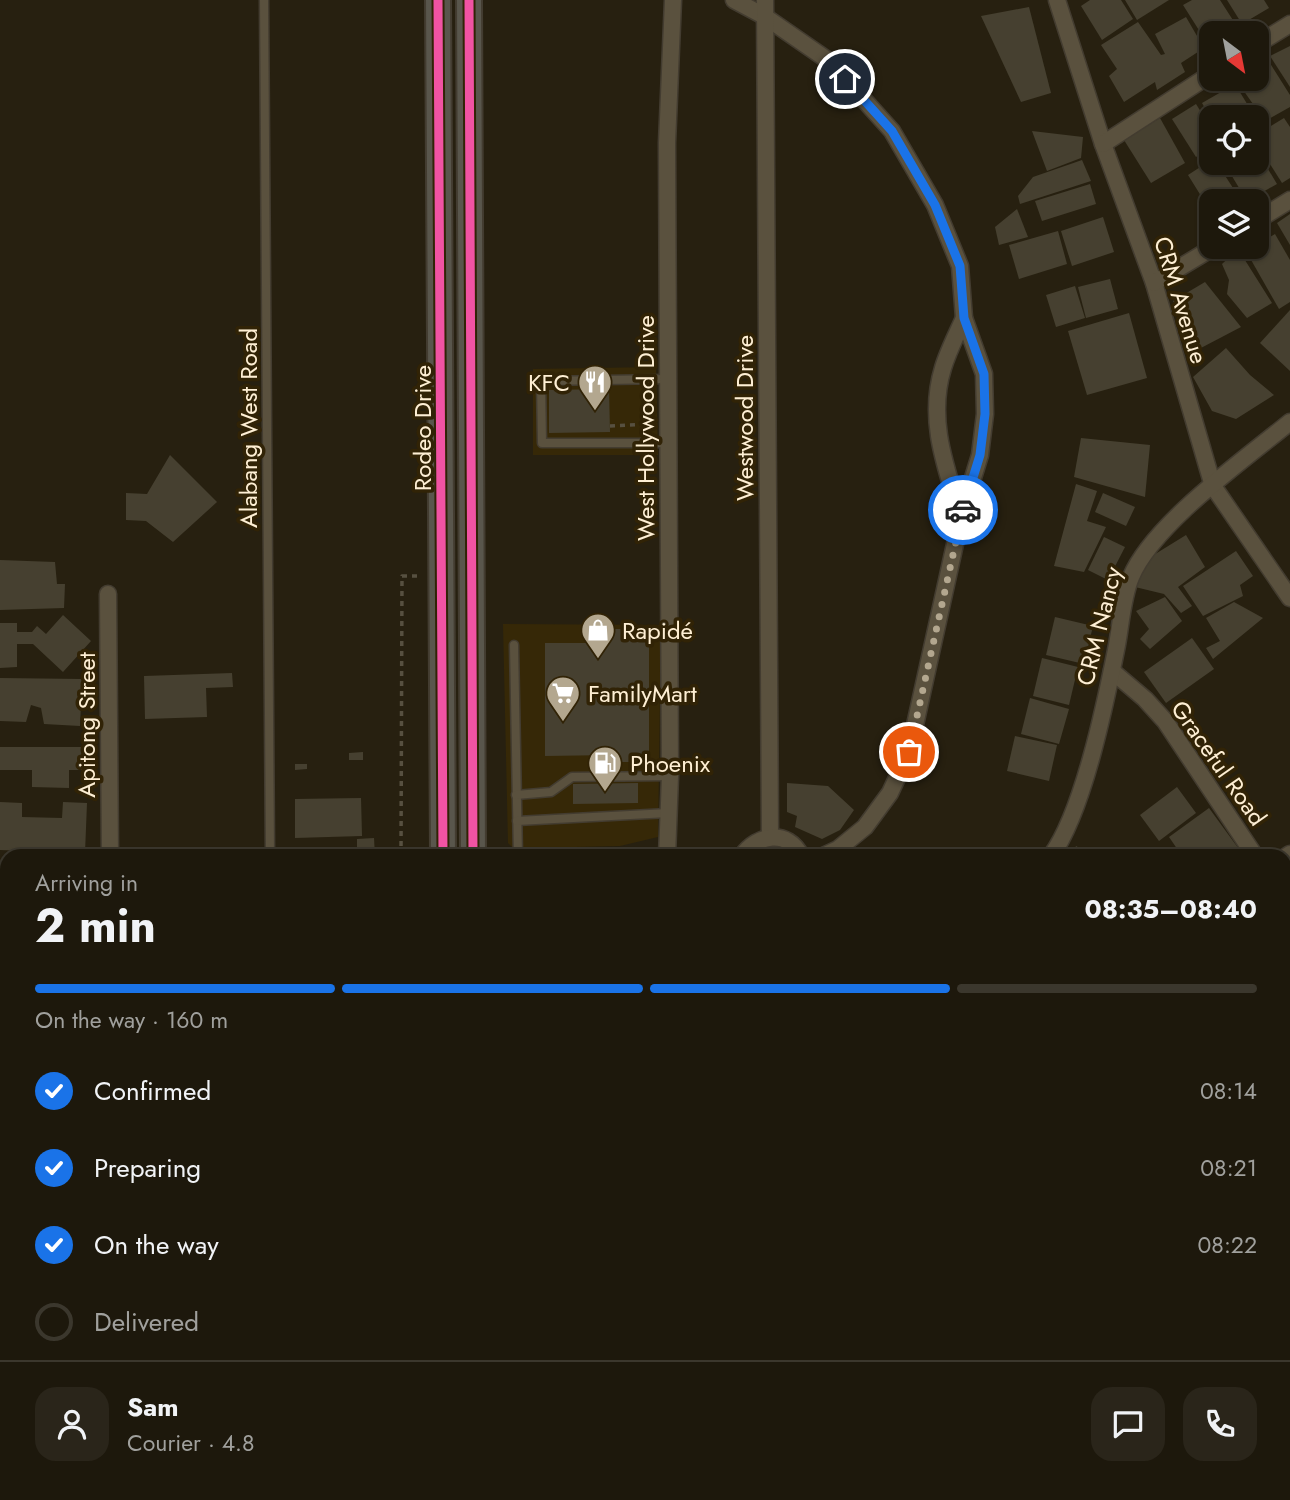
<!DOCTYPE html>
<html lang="en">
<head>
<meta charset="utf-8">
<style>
  :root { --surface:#1d180c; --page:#2a251a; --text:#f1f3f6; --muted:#a0a09d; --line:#3b372d; --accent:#1a73e8 }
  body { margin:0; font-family:Jost,sans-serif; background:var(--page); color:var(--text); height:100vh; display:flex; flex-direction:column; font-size:26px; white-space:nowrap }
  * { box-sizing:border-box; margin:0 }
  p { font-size:23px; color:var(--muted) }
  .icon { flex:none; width:38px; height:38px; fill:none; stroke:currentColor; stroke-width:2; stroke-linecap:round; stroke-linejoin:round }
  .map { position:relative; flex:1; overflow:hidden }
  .panel { position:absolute; left:0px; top:849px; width:1292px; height:653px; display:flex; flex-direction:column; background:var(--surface); border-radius:21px 21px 0 0; box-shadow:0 2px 5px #0004,0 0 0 2px var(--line) }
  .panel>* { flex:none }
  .needle { width:46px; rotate:148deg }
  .fabs { position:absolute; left:1199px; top:21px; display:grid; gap:14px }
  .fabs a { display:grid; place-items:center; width:70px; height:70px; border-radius:14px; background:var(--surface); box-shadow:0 2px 5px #0004,0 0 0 2px var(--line); font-size:35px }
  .pin { position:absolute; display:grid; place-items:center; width:60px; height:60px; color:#fff; margin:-30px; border:4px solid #fff; border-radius:50%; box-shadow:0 2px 7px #0007 }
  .courier { position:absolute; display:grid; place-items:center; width:70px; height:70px; margin:-35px; border:5px solid #1a73e8; border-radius:50%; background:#fff; color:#222; box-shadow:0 2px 9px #0007 }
  .head em { font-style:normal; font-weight:700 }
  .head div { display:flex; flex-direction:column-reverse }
  .head { display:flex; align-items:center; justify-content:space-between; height:119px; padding:0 35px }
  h1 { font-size:46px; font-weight:700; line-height:52px }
  .bar { display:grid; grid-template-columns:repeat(4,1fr); gap:10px 7px; align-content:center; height:84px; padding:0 35px }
  .bar i { height:9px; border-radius:5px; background:var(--line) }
  .bar .selected { background:var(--accent) }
  .bar p { grid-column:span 4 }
  .line { display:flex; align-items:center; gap:18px; padding:0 35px; border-top:2px solid var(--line) }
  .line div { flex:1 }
  .round { display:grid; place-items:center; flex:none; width:74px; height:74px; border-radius:21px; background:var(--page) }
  ol { padding:0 35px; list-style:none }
  li { display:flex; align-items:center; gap:21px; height:77px }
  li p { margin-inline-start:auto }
  li .icon { padding:7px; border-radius:50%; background:var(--accent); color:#fff; stroke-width:4 }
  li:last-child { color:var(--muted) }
  li i { width:38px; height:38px; border:4px solid var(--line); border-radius:50% }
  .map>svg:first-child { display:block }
  .built { fill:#362807 }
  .building { fill:#464030 }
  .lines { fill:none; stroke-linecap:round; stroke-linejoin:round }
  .service-casing { stroke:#433c30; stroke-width:11 }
  .minor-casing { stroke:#433c30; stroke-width:19 }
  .primary-casing { stroke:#433c30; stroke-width:28 }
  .path { stroke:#575040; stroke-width:3.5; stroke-dasharray:5 5; stroke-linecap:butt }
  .service { stroke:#5a513e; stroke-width:8 }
  .minor { stroke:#5a513e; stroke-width:16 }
  .primary { stroke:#59564c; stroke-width:24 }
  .cycleway-casing { stroke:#312306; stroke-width:13 }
  .cycleway { stroke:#f153a3; stroke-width:9 }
  .done { stroke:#b3a78f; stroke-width:7; stroke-dasharray:0 12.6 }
  .route { stroke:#1a73e8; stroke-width:9 }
  .labels { text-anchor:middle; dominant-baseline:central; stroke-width:7; stroke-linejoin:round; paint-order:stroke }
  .street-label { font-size:24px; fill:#feefd4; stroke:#312306 }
  .poi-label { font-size:24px; fill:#feefd4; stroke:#312306; text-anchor:start }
</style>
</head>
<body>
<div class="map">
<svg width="1290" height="1500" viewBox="0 0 1290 1500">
  <rect width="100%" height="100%" fill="#272010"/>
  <g class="built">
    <path d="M 656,367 L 658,455 L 533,455 L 533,369 Z"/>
    <path d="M 503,624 L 661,625 L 658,837 L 620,846 L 533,848 L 512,847 L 508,843 Z"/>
  </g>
  <g class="building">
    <path d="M 1090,0 L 1121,0 L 1133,19 L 1102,40 L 1081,6 Z"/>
    <path d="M 1125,0 L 1169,0 L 1137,20 Z"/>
    <path d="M 1192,0 L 1220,0 L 1238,28 L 1230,33 L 1211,33 L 1209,46 L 1183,5 Z"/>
    <path d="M 1227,0 L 1264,0 L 1269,8 L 1242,24 Z"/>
    <path d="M 1029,7 L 1051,93 L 1021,102 L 981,16 Z"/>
    <path d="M 1186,17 L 1204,48 L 1181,63 L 1185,72 L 1157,90 L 1155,82 L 1124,102 L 1109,76 L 1117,69 L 1101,45 L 1138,22 L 1161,55 L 1165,54 L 1155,34 Z"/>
    <path d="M 1290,46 L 1290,87 L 1270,56 Z"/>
    <path d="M 1268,60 L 1290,95 L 1290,107 L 1265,121 L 1236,80 L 1256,79 L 1256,67 Z"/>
    <path d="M 1235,84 L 1255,117 L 1210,117 L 1202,103 Z"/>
    <path d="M 1196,104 L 1211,128 L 1211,147 L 1196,157 L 1172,119 Z"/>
    <path d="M 1160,118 L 1185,163 L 1151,183 L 1124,140 Z"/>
    <path d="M 1284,118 L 1290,127 L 1290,178 L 1282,183 L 1256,142 L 1256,135 Z"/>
    <path d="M 1032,131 L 1083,137 L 1081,158 L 1047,171 Z"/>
    <path d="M 1256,149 L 1277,184 L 1247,201 L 1224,163 L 1256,163 Z"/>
    <path d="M 1082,160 L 1091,181 L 1020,204 L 1018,196 L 1033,177 Z"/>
    <path d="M 1211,160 L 1217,163 L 1240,199 L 1211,201 L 1211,212 L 1188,175 Z"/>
    <path d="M 1090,184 L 1096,204 L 1042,221 L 1035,201 Z"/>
    <path d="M 1017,209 L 1028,237 L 999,245 L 995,227 Z"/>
    <path d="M 1290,214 L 1290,245 L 1277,223 Z"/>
    <path d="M 1103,217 L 1114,252 L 1072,266 L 1061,231 Z"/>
    <path d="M 1058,231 L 1067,264 L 1019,279 L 1009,245 Z"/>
    <path d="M 1275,234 L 1290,260 L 1290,302 L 1279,309 L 1246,251 Z"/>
    <path d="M 1238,249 L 1272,303 L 1247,318 L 1227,294 L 1229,280 L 1222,264 Z"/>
    <path d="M 1110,279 L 1118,309 L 1086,318 L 1078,287 Z"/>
    <path d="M 1205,282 L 1241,327 L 1199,349 L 1173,301 Z"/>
    <path d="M 1075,286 L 1085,318 L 1056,327 L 1046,295 Z"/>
    <path d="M 1290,310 L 1290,371 L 1260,343 Z"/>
    <path d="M 1129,313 L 1147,378 L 1087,395 L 1068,331 Z"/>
    <path d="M 1226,348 L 1250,375 L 1274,395 L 1236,419 L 1212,411 L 1193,377 Z"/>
    <path d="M 609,389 L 610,432 L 549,433 L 549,390 Z"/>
    <path d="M 1081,438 L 1150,445 L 1145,497 L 1074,477 Z"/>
    <path d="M 170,455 L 217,502 L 173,542 L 146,521 L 126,520 L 126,493 L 147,494 Z"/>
    <path d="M 1076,484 L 1097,491 L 1087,521 L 1106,527 L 1084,572 L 1054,566 Z"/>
    <path d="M 1103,493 L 1135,507 L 1126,526 L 1095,512 Z"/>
    <path d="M 1186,535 L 1205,567 L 1178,587 L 1192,606 L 1181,613 L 1164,594 L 1135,587 L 1152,556 Z"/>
    <path d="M 1104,537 L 1125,547 L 1108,580 L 1088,570 Z"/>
    <path d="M 1236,551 L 1253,576 L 1240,585 L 1243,596 L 1203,616 L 1183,586 Z"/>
    <path d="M 0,560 L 55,562 L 57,584 L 65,584 L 64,608 L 0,610 Z"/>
    <path d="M 1165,597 L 1182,621 L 1150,649 L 1140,639 L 1149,629 L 1136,611 Z"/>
    <path d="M 1234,602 L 1263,618 L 1213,659 L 1206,648 L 1220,641 L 1206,618 Z"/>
    <path d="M 63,615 L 91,641 L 63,672 L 33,644 L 17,644 L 17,667 L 0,668 L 0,623 L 17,623 L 17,632 L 32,632 L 37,626 L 46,634 Z"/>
    <path d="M 1055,617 L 1093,626 L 1084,664 L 1046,655 Z"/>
    <path d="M 612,629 L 649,629 L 649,762 L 612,762 L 612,755 L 545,756 L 545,643 L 607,643 L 606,637 L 612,637 Z"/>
    <path d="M 1192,638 L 1214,669 L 1166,703 L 1144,672 Z"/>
    <path d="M 1042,658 L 1078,667 L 1069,705 L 1033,696 Z"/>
    <path d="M 232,673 L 233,687 L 206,688 L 207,717 L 145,719 L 144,676 Z"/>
    <path d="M 0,678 L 82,679 L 80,726 L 44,724 L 41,708 L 31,705 L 26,722 L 0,721 Z"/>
    <path d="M 1030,698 L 1069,709 L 1059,744 L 1021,734 Z"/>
    <path d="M 1015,736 L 1057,745 L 1049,781 L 1007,771 Z"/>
    <path d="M 0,747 L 82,747 L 82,770 L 69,770 L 69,788 L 32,787 L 32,770 L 0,770 Z"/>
    <path d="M 363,752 L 363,760 L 349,760 L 349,753 Z"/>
    <path d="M 295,764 L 307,764 L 307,769 L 295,770 Z"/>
    <path d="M 638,783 L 638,803 L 573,804 L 573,784 Z"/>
    <path d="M 787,783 L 828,786 L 854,810 L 840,830 L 822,839 L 795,827 L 797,816 L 787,812 Z"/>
    <path d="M 1177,787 L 1196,813 L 1159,841 L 1140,815 Z"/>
    <path d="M 361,798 L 362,836 L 295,838 L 295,799 Z"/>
    <path d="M 0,802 L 22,803 L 22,817 L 62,818 L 63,802 L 87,803 L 85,853 L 0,850 Z"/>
    <path d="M 1209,808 L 1244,856 L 1182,856 L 1169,837 Z"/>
    <path d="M 374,838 L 375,856 L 357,856 L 357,839 Z"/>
    <path d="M 1076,846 L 1092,856 L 1072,856 Z"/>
    <path d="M 215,851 L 216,856 L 153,856 L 153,852 Z"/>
    <path d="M 0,902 L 7,903 L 7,958 L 0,958 Z"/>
    <rect x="0" y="1035" width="7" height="38"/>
    <rect x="0" y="1083" width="7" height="46"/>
    <path d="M 4,1138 L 7,1138 L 7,1183 L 3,1183 Z"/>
    <rect x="0" y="1241" width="7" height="65"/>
    <path d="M 7,1360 L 7,1416 L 0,1416 L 0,1361 Z"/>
    <path d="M 0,1493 L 30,1497 L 86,1494 L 86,1500 L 0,1500 Z"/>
    <rect x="150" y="1494" width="74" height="6"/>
    <path d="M 1212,1494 L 1214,1500 L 1194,1500 L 1194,1499 Z"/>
    <path d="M 1216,1494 L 1235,1494 L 1236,1500 L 1218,1500 Z"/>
  </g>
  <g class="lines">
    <g class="service-casing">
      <g id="service">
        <path d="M 264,0 L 270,856"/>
        <path d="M 668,379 L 541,381 L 542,443 L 668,443"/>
        <path d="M 514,645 L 518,856"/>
        <path d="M 516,795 L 551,792 L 572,777 L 670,776"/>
        <path d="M 517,821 L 668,813"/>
        <path d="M 275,1494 L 275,1500"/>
        <path d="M 594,1494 L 595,1500"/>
        <path d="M 520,1500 L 520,1494"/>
      </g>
    </g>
    <g class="minor-casing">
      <g id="minor">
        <path d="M 734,0 L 764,16 L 829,61 L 892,131 L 935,205 L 960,266 L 964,318 L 984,374 L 985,414 L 980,455 L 961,517 L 909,752 L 890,793 L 865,827 L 838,849 L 823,856"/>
        <path d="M 765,0 L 770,837"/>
        <path d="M 1057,0 L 1103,144 L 1154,283 L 1213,486 L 1290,598"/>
        <path d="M 1256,45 L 1290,24"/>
        <path d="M 1103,144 L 1211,74"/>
        <path d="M 1256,221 L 1290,200"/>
        <path d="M 1154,283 L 1214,247"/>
        <path d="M 961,517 C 946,468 927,420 943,368 C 948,351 957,334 964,318"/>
        <path d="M 108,594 L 110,856"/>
        <path d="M 1112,671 L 1145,699 L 1165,721 L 1255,856"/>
        <path d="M 667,856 L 670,776 L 667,143 L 673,0"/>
        <path d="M 742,856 C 757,834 788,829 801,856"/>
        <path d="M 1051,856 C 1083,812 1105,705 1116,650 C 1121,626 1122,598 1131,577 C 1153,524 1245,459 1290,422"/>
        <path d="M 1284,858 L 1290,854"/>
        <path d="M 0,883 L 7,883"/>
        <path d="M 1284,900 L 1290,908"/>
        <path d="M 1284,1189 L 1290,1197"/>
        <path d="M 0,1337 L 7,1337"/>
        <path d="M 1284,1341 L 1290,1337"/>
        <path d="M 114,1494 L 114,1500"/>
        <path d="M 779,1494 L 783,1500"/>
        <path d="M 829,1500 L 833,1494"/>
      </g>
    </g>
    <g class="primary-casing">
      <g id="primary">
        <path d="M 438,0 L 443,856"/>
        <path d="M 469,0 L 473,856"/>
        <path d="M 353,1500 L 357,1494"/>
        <path d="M 388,1500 L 391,1494"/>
      </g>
    </g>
    <g class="path">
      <path d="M 610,426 L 652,424"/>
      <path d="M 401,856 L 402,576 L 419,576"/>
      <path d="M 309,1500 L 313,1494"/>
    </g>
    <use href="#service" class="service"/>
    <use href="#minor" class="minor"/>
    <use href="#primary" class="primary"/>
    <g class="cycleway-casing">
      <g id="cycleway">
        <path d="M 438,0 L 443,856"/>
        <path d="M 469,0 L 473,856"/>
      </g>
    </g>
    <use href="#cycleway" class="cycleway"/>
  </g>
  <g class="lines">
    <path class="done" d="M 909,752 L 963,510"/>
    <path class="route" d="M 845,79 L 892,131 L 935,205 L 960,266 L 964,318 L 984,374 L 985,414 L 980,455 L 963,510"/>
  </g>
  <defs>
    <g id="restaurant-pin" transform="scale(1.75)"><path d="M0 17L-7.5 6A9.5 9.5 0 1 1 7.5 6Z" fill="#b3a78f" stroke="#312306"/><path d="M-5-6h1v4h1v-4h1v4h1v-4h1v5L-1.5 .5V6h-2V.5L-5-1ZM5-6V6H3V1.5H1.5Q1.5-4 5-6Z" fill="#fff"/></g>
    <g id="shop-pin" transform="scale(1.75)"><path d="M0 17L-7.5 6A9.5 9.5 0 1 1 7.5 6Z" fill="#b3a78f" stroke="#312306"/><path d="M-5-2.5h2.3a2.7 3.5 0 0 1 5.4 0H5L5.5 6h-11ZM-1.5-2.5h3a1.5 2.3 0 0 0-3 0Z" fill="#fff"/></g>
    <g id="supermarket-pin" transform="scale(1.75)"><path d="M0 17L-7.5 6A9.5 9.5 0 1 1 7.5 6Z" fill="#b3a78f" stroke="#312306"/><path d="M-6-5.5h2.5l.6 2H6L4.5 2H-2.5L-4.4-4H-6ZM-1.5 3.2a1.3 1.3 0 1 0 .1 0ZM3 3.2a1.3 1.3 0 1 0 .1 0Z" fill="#fff"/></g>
    <g id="fuel-pin" transform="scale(1.75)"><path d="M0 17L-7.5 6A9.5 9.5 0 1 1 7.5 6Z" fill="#b3a78f" stroke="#312306"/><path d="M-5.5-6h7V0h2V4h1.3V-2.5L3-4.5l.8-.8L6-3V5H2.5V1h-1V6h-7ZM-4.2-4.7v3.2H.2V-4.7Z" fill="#fff"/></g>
  </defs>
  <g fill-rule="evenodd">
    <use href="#restaurant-pin" x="595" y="382"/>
    <use href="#shop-pin" x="598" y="630"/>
    <use href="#supermarket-pin" x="563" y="693"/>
    <use href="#fuel-pin" x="605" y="763"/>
  </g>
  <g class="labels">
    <g class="street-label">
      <text transform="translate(1181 300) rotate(73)">CRM Avenue</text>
      <text transform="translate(744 418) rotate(-90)">Westwood Drive</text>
      <text transform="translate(248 428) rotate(-90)">Alabang West Road</text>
      <text transform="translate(422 428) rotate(-90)">Rodeo Drive</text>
      <text transform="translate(645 428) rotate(-90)">West Hollywood Drive</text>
      <text transform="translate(1099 626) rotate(-76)">CRM Nancy</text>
      <text transform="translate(86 725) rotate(-90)">Apitong Street</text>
      <text transform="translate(1219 763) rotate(55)">Graceful Road</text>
    </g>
    <g class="poi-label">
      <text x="570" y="382" text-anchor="end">KFC</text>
      <text x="622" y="630">Rapidé</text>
      <text x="588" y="693">FamilyMart</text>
      <text x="630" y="763">Phoenix</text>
    </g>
  </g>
</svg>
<div class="fabs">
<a><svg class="needle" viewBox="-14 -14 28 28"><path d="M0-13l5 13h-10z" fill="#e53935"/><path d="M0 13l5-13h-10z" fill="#a0a09d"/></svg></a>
<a><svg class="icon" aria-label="locate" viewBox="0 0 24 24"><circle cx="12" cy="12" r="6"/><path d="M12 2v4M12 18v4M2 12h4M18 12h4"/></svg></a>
<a><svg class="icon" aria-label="layers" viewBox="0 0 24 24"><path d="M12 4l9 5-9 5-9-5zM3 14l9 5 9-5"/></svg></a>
</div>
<div class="pin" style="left:909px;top:752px;background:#ea580c"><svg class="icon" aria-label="bag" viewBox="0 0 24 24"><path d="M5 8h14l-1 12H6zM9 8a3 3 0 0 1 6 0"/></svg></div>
<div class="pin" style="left:845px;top:79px;background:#1f2937"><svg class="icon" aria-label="home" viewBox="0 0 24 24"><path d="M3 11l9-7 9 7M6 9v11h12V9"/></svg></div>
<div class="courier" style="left:963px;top:510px"><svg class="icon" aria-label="car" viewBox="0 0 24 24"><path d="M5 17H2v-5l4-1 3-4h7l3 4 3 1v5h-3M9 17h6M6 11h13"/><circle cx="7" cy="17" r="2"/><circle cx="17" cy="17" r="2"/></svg></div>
<section class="panel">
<div class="head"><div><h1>2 min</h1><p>Arriving in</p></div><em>08:35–08:40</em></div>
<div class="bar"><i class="selected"></i><i class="selected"></i><i class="selected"></i><i></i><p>On the way · 160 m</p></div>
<ol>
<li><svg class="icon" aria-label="check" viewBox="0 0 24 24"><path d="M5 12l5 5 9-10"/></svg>Confirmed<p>08:14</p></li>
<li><svg class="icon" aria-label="check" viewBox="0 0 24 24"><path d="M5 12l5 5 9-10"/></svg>Preparing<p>08:21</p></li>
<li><svg class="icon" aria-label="check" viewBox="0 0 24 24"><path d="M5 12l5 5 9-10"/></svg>On the way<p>08:22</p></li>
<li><i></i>Delivered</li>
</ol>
<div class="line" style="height:126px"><a class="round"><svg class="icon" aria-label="person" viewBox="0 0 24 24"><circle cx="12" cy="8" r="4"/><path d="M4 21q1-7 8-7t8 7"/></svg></a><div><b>Sam</b><p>Courier · 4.8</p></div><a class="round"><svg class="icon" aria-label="chat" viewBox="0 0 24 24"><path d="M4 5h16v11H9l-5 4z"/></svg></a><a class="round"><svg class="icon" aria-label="phone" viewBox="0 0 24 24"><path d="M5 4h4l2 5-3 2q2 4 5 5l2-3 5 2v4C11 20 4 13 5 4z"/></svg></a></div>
</section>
</div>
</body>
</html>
